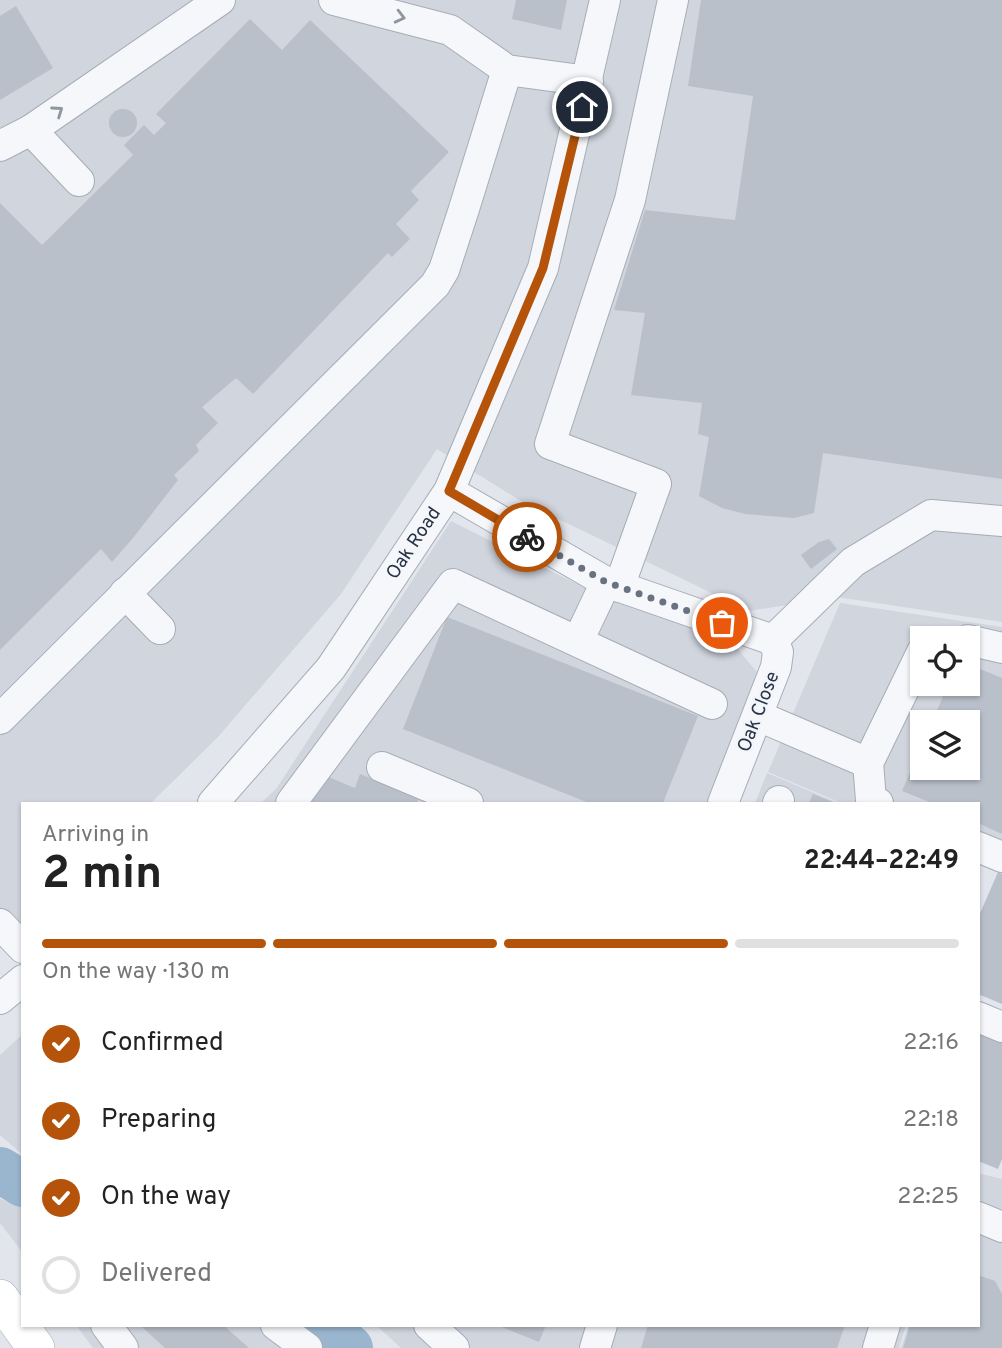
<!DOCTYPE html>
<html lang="en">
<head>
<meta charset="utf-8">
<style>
  :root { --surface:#fff; --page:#f2f2f2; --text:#222; --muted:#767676; --line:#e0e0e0; --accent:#b45309 }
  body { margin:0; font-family:Overpass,sans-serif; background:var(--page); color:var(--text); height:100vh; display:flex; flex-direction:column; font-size:26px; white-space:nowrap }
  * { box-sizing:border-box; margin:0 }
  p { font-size:23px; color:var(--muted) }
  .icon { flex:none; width:38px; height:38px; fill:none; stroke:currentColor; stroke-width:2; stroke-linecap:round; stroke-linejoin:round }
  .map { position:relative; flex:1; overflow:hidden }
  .sheet { position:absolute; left:21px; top:802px; width:959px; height:525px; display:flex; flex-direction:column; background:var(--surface); border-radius:0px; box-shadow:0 2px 5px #0004 }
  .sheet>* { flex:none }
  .tools { position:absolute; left:910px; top:626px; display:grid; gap:14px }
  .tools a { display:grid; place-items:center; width:70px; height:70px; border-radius:0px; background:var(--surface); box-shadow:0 2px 5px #0004; font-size:35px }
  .pin { position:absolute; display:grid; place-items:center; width:60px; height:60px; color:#fff; margin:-30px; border:4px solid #fff; border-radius:50%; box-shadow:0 2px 7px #0007 }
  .courier { position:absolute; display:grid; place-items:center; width:70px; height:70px; margin:-35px; border:5px solid #b45309; border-radius:50%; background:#fff; color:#222; box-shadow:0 2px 9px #0007 }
  .overview em { font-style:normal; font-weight:700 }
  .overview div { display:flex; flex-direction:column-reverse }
  .overview { display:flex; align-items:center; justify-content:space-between; height:119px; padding:0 21px }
  h1 { font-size:46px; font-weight:700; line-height:52px }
  .bar { display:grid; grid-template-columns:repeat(4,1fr); gap:10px 7px; align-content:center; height:84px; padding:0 21px }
  .bar i { height:9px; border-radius:5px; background:var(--line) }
  .bar .active { background:var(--accent) }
  .bar p { grid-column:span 4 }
  ol { padding:0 21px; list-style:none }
  li { display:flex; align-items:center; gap:21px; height:77px }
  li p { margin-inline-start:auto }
  li .icon { padding:7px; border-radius:50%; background:var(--accent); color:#fff; stroke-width:4 }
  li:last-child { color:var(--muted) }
  li i { width:38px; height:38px; border:4px solid var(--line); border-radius:50% }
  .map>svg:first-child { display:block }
  .built { fill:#d0d5de; fill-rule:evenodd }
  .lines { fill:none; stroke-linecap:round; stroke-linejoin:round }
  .river { stroke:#9ab6cf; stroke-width:46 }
  .building { fill:#b9c0ca }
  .minor-casing { stroke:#a6adb7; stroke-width:32 }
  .major-casing { stroke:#a0abb9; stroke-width:38 }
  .minor { stroke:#f5f7fa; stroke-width:30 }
  .major { stroke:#fff; stroke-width:37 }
  .oneway { stroke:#8e96a0 }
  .done { stroke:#697280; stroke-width:7; stroke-dasharray:0 12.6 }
  .route { stroke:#b45309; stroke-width:9 }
  .labels { text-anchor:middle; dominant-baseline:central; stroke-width:5; stroke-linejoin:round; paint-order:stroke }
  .street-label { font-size:19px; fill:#283446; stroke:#f2f5f9 }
</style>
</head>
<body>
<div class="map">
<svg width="1002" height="1348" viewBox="0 0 1002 1348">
  <rect width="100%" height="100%" fill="#e2e6ec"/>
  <g class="built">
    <path d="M 0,0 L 1002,0 L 1002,622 L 837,597 L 749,611 L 521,501 L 437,449 L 341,594 L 218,737 L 151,803 L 23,803 L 23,924 L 0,943 Z"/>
    <path d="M 451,521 L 591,591 L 732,642 L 760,676 L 707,803 L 261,803 L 276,789 Z"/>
    <path d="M 840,603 L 1002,627 L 1002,872 L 978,862 L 978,803 L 841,803 L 768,772 ZM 922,639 L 968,639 L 968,684 L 922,684 ZM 922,723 L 968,723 L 968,768 L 922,768 Z"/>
    <path d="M 767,773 L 838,803 L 755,803 Z"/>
    <path d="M 23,1034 L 23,1155 L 0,1135 L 0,1055 Z"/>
    <path d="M 978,1173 L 1002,1179 L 1002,1348 L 901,1348 L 909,1325 L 978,1325 Z"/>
    <path d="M 0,1199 L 23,1206 L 23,1253 L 0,1223 Z"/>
    <path d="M 76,1325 L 297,1325 L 325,1348 L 93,1348 Z"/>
    <path d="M 376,1325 L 906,1325 L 899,1348 L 401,1348 Z"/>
  </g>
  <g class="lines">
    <g class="river">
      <path d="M 0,1170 L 23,1184"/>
      <path d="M 324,1325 L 350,1348"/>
    </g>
  </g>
  <g class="building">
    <path d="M 516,0 L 567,0 L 561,30 L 512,19 Z"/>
    <path d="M 701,0 L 1002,0 L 1002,479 L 823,453 L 814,513 L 794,518 L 745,514 L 722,508 L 699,496 L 709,437 L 698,434 L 702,403 L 631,395 L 645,313 L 614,310 L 645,210 L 735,220 L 753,96 L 688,86 Z"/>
    <path d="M 16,6 L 53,68 L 0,100 L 0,16 Z"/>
    <path d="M 250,19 L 282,50 L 310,20 L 449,152 L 411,191 L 419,200 L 396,224 L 410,239 L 392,257 L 388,253 L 253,394 L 236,378 L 202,407 L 218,423 L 196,445 L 199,451 L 174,475 L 178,480 L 133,538 L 112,562 L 101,549 L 0,650 L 0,203 L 42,245 L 133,155 L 124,145 L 144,125 L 154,135 L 166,123 L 156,114 Z"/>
    <circle cx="123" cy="123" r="14"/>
    <path d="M 829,539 L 837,549 L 811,569 L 801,555 L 819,542 Z"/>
    <path d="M 447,617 L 698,716 L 663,803 L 589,803 L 403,729 Z"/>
    <path d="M 968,664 L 1002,678 L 1002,834 L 978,823 L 978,803 L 932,803 L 902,791 L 922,744 L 922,768 L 968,768 L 968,723 L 932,723 L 948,684 L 968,684 Z"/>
    <path d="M 321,774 L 355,788 L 360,774 L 419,797 L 417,803 L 309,803 Z"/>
    <path d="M 813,794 L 835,803 L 809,803 Z"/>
    <path d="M 998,872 L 1002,874 L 1002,1004 L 978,994 L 978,918 Z"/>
    <path d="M 978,1033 L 1002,1043 L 1002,1159 L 998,1169 L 978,1161 Z"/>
    <path d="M 978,1275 L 995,1281 L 1002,1294 L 1002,1348 L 903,1348 L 910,1325 L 978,1325 Z"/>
    <path d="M 140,1325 L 223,1325 L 249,1348 L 165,1348 Z"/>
    <path d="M 497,1325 L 546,1325 L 539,1342 Z"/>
    <path d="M 648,1325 L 845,1325 L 837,1348 L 641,1348 Z"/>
  </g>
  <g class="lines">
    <g class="minor-casing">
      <g id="minor">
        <path d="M 334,0 L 450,30 L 507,70 L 588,81"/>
        <path d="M 31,130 L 79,181"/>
        <path d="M 0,146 L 31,130 L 220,0"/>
        <path d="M 449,491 L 606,582 L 773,640 L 778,652 L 776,667 L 723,803"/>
        <path d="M 619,587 L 656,484 L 550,444 L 630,200 L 673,0"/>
        <path d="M 125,593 L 160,629"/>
        <path d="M 773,640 L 853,562 L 931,515 L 1002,521"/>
        <path d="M 968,640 L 1002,648"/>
        <path d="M 578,641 L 606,582"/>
        <path d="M 758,716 L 868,763"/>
        <path d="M 0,719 L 435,285 L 444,270 L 463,212 L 507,70"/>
        <path d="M 382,767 L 468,803"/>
        <path id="s1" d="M 213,803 L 331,668 L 449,491 L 543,268 L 605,0"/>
        <path d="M 291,803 L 453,584 L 712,704"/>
        <path d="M 778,803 L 779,801"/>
        <path d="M 878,803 L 871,800 L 868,763 L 922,652"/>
        <path d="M 978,847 L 1002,857"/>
        <path d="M 0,924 L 23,948"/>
        <path d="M 0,999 L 23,980"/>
        <path d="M 978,1017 L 1002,1027"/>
        <path d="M 978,1217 L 1002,1227"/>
        <path d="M 106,1325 L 123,1348"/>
        <path d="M 276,1325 L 307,1348"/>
        <path d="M 429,1325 L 454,1348"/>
        <path d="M 595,1348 L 602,1325"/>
        <path d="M 878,1348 L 885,1325"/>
      </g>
    </g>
    <g class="major-casing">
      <path id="major" d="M 0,1298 L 36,1348"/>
    </g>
    <use href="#minor" class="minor"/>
    <use href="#major" class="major"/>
  </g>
  <defs><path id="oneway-chevron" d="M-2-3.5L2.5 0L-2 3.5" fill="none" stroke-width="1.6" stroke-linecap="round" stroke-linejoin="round" transform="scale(1.75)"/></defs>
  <g class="oneway">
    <use href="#oneway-chevron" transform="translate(400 17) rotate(14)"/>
    <use href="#oneway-chevron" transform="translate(58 111) rotate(-35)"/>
  </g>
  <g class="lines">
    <path class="done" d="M 527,537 L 606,582 L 722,623"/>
    <path class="route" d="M 527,537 L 449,491 L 543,268 L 582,107"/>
  </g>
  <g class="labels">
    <g class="street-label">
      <text stroke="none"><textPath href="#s1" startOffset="329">Oak Road</textPath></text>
      <text transform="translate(759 712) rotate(-69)">Oak Close</text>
    </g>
  </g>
</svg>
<div class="tools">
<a><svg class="icon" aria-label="locate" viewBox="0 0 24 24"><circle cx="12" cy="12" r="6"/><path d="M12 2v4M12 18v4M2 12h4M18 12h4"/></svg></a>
<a><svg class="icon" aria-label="layers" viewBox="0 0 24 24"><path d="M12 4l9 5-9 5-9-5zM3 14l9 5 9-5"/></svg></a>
</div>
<div class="pin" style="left:722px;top:623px;background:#ea580c"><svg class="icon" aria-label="bag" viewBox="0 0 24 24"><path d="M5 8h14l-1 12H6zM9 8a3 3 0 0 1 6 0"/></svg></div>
<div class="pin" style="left:582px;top:107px;background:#1f2937"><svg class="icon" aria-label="home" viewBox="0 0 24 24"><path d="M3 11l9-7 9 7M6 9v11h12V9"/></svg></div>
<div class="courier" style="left:527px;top:537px"><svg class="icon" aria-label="bike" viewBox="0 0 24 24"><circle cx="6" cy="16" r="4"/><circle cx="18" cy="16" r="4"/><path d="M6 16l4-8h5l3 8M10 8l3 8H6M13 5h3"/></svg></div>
<section class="sheet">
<div class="overview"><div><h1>2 min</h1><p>Arriving in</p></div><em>22:44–22:49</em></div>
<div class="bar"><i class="active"></i><i class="active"></i><i class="active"></i><i></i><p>On the way · 130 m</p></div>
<ol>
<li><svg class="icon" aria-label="check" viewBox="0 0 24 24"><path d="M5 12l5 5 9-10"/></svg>Confirmed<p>22:16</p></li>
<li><svg class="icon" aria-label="check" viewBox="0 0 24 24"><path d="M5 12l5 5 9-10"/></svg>Preparing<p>22:18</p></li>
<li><svg class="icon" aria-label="check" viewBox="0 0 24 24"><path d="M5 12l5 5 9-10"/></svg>On the way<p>22:25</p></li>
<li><i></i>Delivered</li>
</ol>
</section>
</div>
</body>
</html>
